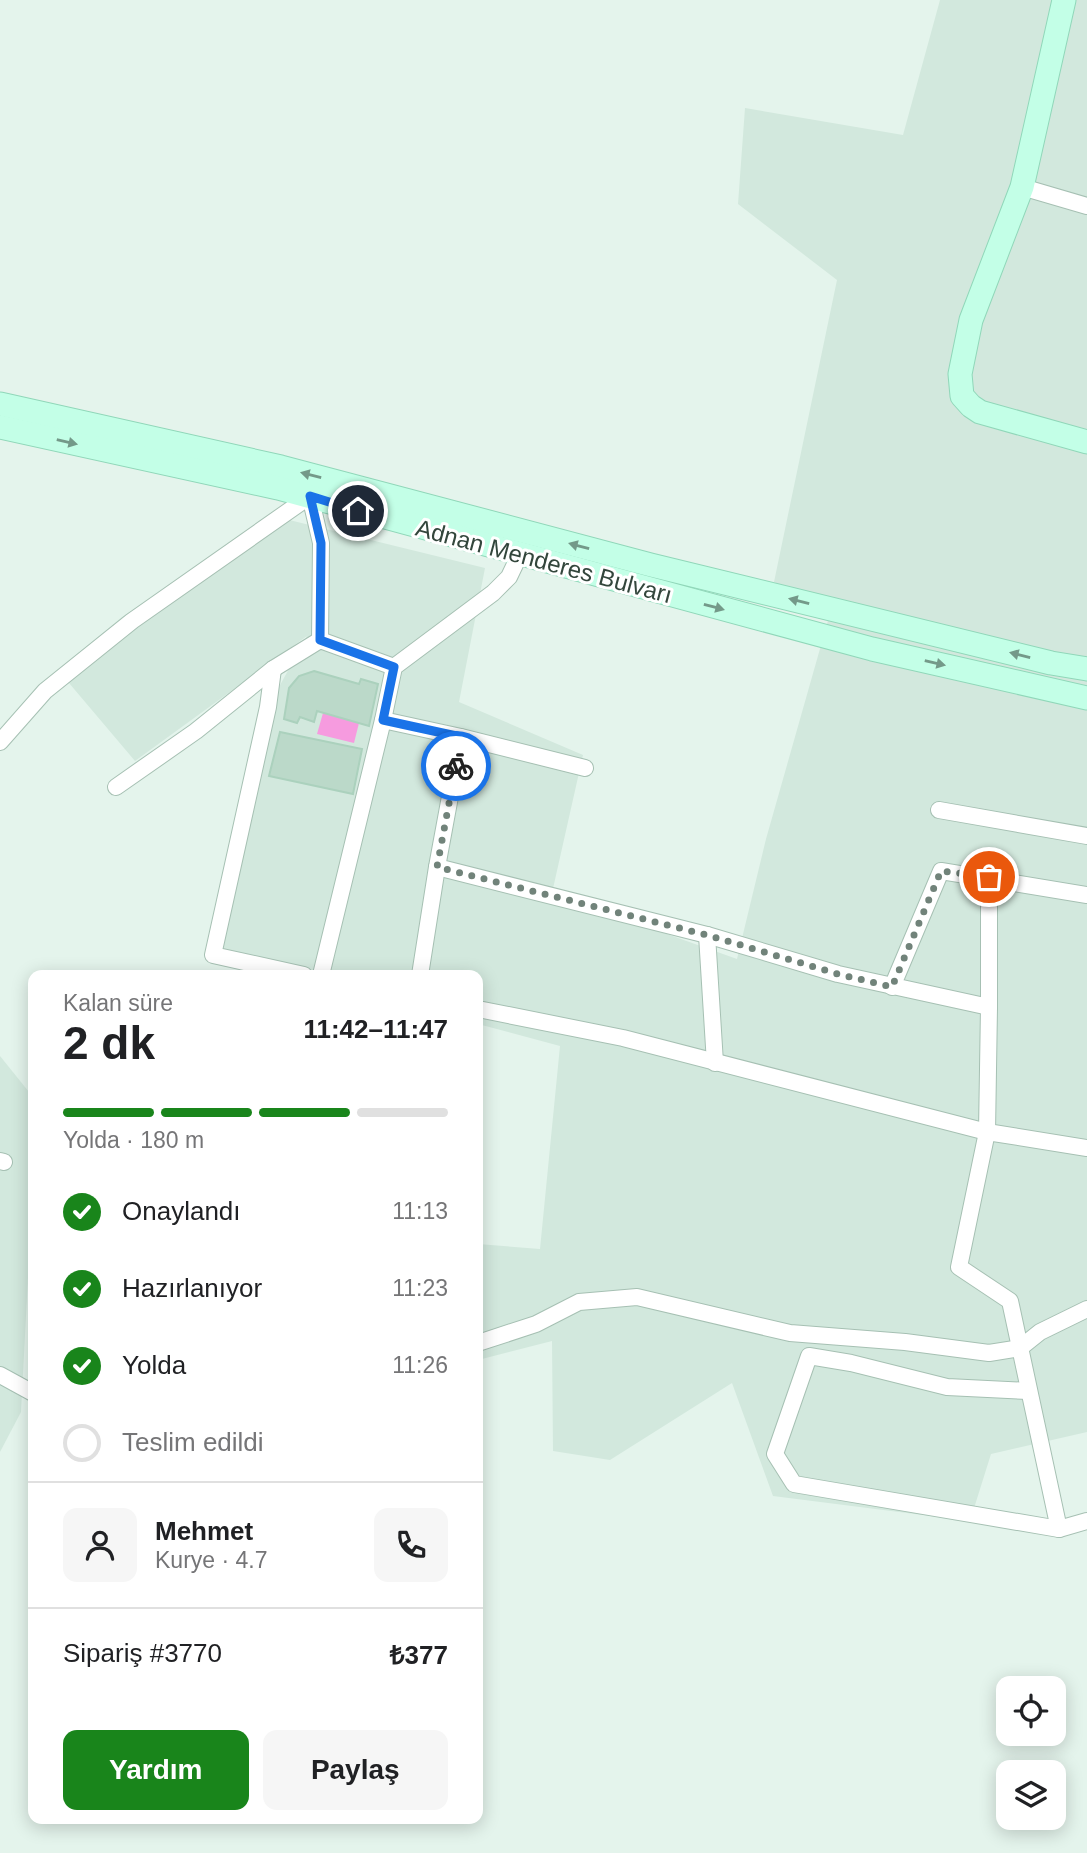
<!DOCTYPE html>
<html lang="tr">
<head>
<meta charset="utf-8">
<style>
  :root { --surface:#fff; --page:#f6f6f6; --text:#202124; --muted:#757577; --line:#e0e0e0; --accent:#19851b }
  body { margin:0; font-family:Helvetica,sans-serif; background:var(--page); color:var(--text); height:100vh; display:flex; flex-direction:column; font-size:26px; white-space:nowrap }
  * { box-sizing:border-box; margin:0 }
  p { font-size:23px; color:var(--muted) }
  .icon { flex:none; width:38px; height:38px; fill:none; stroke:currentColor; stroke-width:2; stroke-linecap:round; stroke-linejoin:round }
  .map { position:relative; flex:1; overflow:hidden }
  .panel { position:absolute; left:28px; top:970px; width:455px; height:854px; display:flex; flex-direction:column; background:var(--surface); border-radius:14px; box-shadow:0 4px 18px #0003 }
  .panel>* { flex:none }
  .controls { position:absolute; left:996px; top:1676px; display:grid; gap:14px }
  .controls a { display:grid; place-items:center; width:70px; height:70px; border-radius:14px; background:var(--surface); box-shadow:0 4px 18px #0003; font-size:35px }
  .pin { position:absolute; display:grid; place-items:center; width:60px; height:60px; color:#fff; margin:-30px; border:4px solid #fff; border-radius:50%; box-shadow:0 2px 7px #0007 }
  .courier { position:absolute; display:grid; place-items:center; width:70px; height:70px; margin:-35px; border:5px solid #1a73e8; border-radius:50%; background:#fff; color:#222; box-shadow:0 2px 9px #0007 }
  .overview em { font-style:normal; font-weight:700 }
  .overview div { display:flex; flex-direction:column-reverse }
  .overview { display:flex; align-items:center; justify-content:space-between; height:119px; padding:0 35px }
  h1 { font-size:46px; font-weight:700; line-height:52px }
  .bar { display:grid; grid-template-columns:repeat(4,1fr); gap:10px 7px; align-content:center; height:84px; padding:0 35px }
  .bar i { height:9px; border-radius:5px; background:var(--line) }
  .bar .selected { background:var(--accent) }
  .bar p { grid-column:span 4 }
  .line { display:flex; align-items:center; gap:18px; padding:0 35px; border-top:2px solid var(--line) }
  .line div { flex:1 }
  .round { display:grid; place-items:center; flex:none; width:74px; height:74px; border-radius:14px; background:var(--page) }
  ol { padding:0 35px; list-style:none }
  li { display:flex; align-items:center; gap:21px; height:77px }
  li p { margin-inline-start:auto }
  li .icon { padding:7px; border-radius:50%; background:var(--accent); color:#fff; stroke-width:4 }
  li:last-child { color:var(--muted) }
  li i { width:38px; height:38px; border:4px solid var(--line); border-radius:50% }
  .cta { display:flex; gap:14px; margin-top:auto; padding:14px 35px }
  .cta a { flex:1; height:80px; border-radius:14px; background:var(--accent); color:#fff; font-size:28px; font-weight:700; line-height:80px; text-align:center }
  .cta a+a { background:var(--page); color:var(--text) }
  .map>svg:first-child { display:block }
  .residential { fill:#d2e8dd }
  .water { fill:#f69bdf }
  .building { fill:#bbd9c9; stroke:#abd1bd; stroke-width:2 }
  .lines { fill:none; stroke-linecap:round; stroke-linejoin:round }
  .street-casing { stroke:#a6c0b3; stroke-width:18 }
  .secondary-casing { stroke:#90d7b9; stroke-width:25 }
  .street { stroke:#fff; stroke-width:16 }
  .secondary { stroke:#c3ffe7; stroke-width:23 }
  .oneway { fill:#749989 }
  .done { stroke:#71837a; stroke-width:7; stroke-dasharray:0 12.6 }
  .route { stroke:#1a73e8; stroke-width:9 }
  .labels { text-anchor:middle; dominant-baseline:central; stroke-width:6; stroke-linejoin:round; paint-order:stroke }
  .street-label { font-size:24px; fill:#33463c; stroke:#fff }
</style>
</head>
<body>
<div class="map">
<svg width="1087" height="1853" viewBox="0 0 1087 1853">
  <rect width="100%" height="100%" fill="#e4f4ec"/>
  <g class="residential">
    <path d="M 940,0 L 1087,0 L 1087,1432 L 991,1454 L 970,1521 L 773,1496 L 732,1383 L 610,1460 L 553,1451 L 552,1341 L 478,1360 L 478,1244 L 540,1249 L 560,1046 L 478,1024 L 478,975 L 289,975 L 213,955 L 268,707 L 307,636 L 135,761 L 58,670 L 122,617 L 277,517 L 485,568 L 459,702 L 583,755 L 552,893 L 737,959 L 766,839 L 831,610 L 774,582 L 837,280 L 738,204 L 745,108 L 903,135 Z"/>
    <path d="M 0,1056 L 33,1097 L 33,1182 L 21,1412 L 0,1452 Z"/>
  </g>
  <path class="water" d="M 323,713 L 359,723 L 354,743 L 317,734 Z"/>
  <g class="building">
    <path d="M 314,671 L 359,684 L 361,679 L 378,684 L 369,726 L 317,711 L 314,722 L 300,717 L 297,723 L 284,719 L 289,688 L 299,676 Z"/>
    <path d="M 280,732 L 362,749 L 353,794 L 269,776 Z"/>
  </g>
  <g class="lines">
    <g class="street-casing">
      <g id="street">
        <path d="M 1022,187 L 1087,206"/>
        <path d="M 273,669 L 268,707 L 213,955 L 304,975"/>
        <path d="M 383,720 L 461,737 L 585,768"/>
        <path d="M 0,742 L 45,691 L 132,621 L 310,496 L 321,543 L 320,640"/>
        <path d="M 116,787 L 196,731 L 273,669 L 320,640 L 394,667"/>
        <path d="M 939,810 L 1087,836"/>
        <path d="M 437,867 L 707,935 L 838,974 L 989,1007 L 987,1132 L 959,1267 L 1010,1301 L 1059,1529"/>
        <path d="M 989,877 L 989,1007"/>
        <path d="M 707,935 L 715,1063"/>
        <path d="M 321,975 L 383,720 L 394,667 L 493,593 L 509,577 L 520,554"/>
        <path d="M 420,975 L 437,867 L 461,737"/>
        <path d="M 892,987 L 941,871 L 1087,895"/>
        <path d="M 478,1009 L 623,1038 L 987,1132 L 1087,1148"/>
        <path d="M 0,1161 L 4,1162"/>
        <path d="M 478,1343 L 536,1324 L 579,1302 L 637,1297 L 790,1333 L 905,1342 L 989,1353 L 1020,1348 L 1040,1332 L 1087,1309"/>
        <path d="M 0,1375 L 33,1393"/>
        <path d="M 1029,1391 L 947,1387 L 851,1363 L 809,1356 L 775,1454 L 794,1484 L 1059,1529 L 1087,1521"/>
      </g>
    </g>
    <g class="secondary-casing">
      <g id="secondary">
        <path d="M 1064,0 L 1022,187 L 971,320 L 960,374 L 962,396 L 971,406 L 980,412 L 1087,442"/>
        <path d="M 0,404 L 281,467 L 651,565 L 1051,663 L 1087,669"/>
        <path d="M 0,427 L 278,488 L 872,649 L 1087,698"/>
      </g>
    </g>
    <use href="#street" class="street"/>
    <use href="#secondary" class="secondary"/>
  </g>
  <defs><path id="oneway-solid" d="M-6-.8H1V-3.2L6.5 0L1 3.2V.8H-6Z" transform="scale(1.75)"/></defs>
  <g class="oneway">
    <use href="#oneway-solid" transform="translate(67 442) rotate(13)"/>
    <use href="#oneway-solid" transform="translate(311 475) rotate(-166)"/>
    <use href="#oneway-solid" transform="translate(579 546) rotate(-165)"/>
    <use href="#oneway-solid" transform="translate(799 601) rotate(-166)"/>
    <use href="#oneway-solid" transform="translate(714 607) rotate(15)"/>
    <use href="#oneway-solid" transform="translate(1020 655) rotate(-166)"/>
    <use href="#oneway-solid" transform="translate(935 663) rotate(13)"/>
  </g>
  <g class="lines">
    <path class="done" d="M 456,766 L 437,867 L 707,935 L 838,974 L 892,987 L 941,871 L 989,877"/>
    <path class="route" d="M 358,511 L 310,496 L 321,543 L 320,640 L 394,667 L 383,720 L 461,737 L 456,766"/>
  </g>
  <g class="labels">
    <g class="street-label">
      <text transform="translate(544 561) rotate(15)">Adnan Menderes Bulvarı</text>
    </g>
  </g>
</svg>
<div class="controls">
<a><svg class="icon" aria-label="locate" viewBox="0 0 24 24"><circle cx="12" cy="12" r="6"/><path d="M12 2v4M12 18v4M2 12h4M18 12h4"/></svg></a>
<a><svg class="icon" aria-label="layers" viewBox="0 0 24 24"><path d="M12 4l9 5-9 5-9-5zM3 14l9 5 9-5"/></svg></a>
</div>
<div class="pin" style="left:989px;top:877px;background:#ea580c"><svg class="icon" aria-label="bag" viewBox="0 0 24 24"><path d="M5 8h14l-1 12H6zM9 8a3 3 0 0 1 6 0"/></svg></div>
<div class="pin" style="left:358px;top:511px;background:#1f2937"><svg class="icon" aria-label="home" viewBox="0 0 24 24"><path d="M3 11l9-7 9 7M6 9v11h12V9"/></svg></div>
<div class="courier" style="left:456px;top:766px"><svg class="icon" aria-label="bike" viewBox="0 0 24 24"><circle cx="6" cy="16" r="4"/><circle cx="18" cy="16" r="4"/><path d="M6 16l4-8h5l3 8M10 8l3 8H6M13 5h3"/></svg></div>
<section class="panel">
<div class="overview"><div><h1>2 dk</h1><p>Kalan süre</p></div><em>11:42–11:47</em></div>
<div class="bar"><i class="selected"></i><i class="selected"></i><i class="selected"></i><i></i><p>Yolda · 180 m</p></div>
<ol>
<li><svg class="icon" aria-label="check" viewBox="0 0 24 24"><path d="M5 12l5 5 9-10"/></svg>Onaylandı<p>11:13</p></li>
<li><svg class="icon" aria-label="check" viewBox="0 0 24 24"><path d="M5 12l5 5 9-10"/></svg>Hazırlanıyor<p>11:23</p></li>
<li><svg class="icon" aria-label="check" viewBox="0 0 24 24"><path d="M5 12l5 5 9-10"/></svg>Yolda<p>11:26</p></li>
<li><i></i>Teslim edildi</li>
</ol>
<div class="line" style="height:126px"><a class="round"><svg class="icon" aria-label="person" viewBox="0 0 24 24"><circle cx="12" cy="8" r="4"/><path d="M4 21q1-7 8-7t8 7"/></svg></a><div><b>Mehmet</b><p>Kurye · 4.7</p></div><a class="round"><svg class="icon" aria-label="phone" viewBox="0 0 24 24"><path d="M5 4h4l2 5-3 2q2 4 5 5l2-3 5 2v4C11 20 4 13 5 4z"/></svg></a></div>
<div class="line" style="height:91px"><div>Sipariş #3770</div><b>₺377</b></div>
<div class="cta"><a>Yardım</a><a>Paylaş</a></div>
</section>
</div>
</body>
</html>
